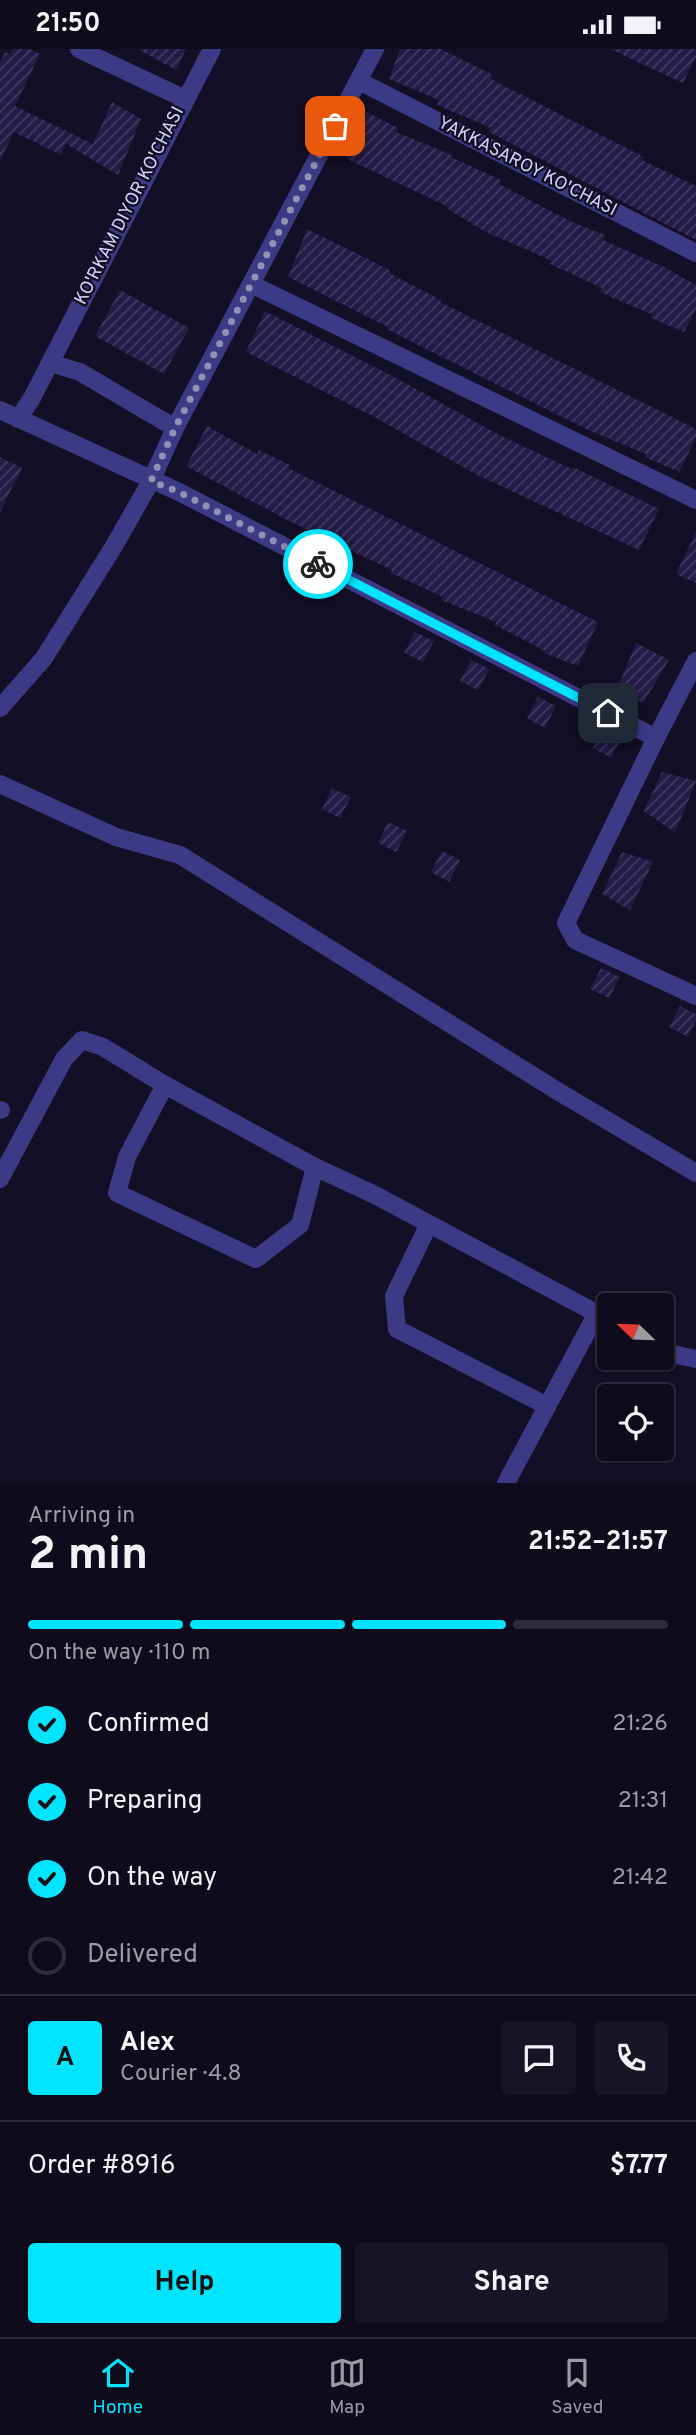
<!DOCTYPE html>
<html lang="en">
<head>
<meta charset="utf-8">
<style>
  :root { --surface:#0e0b1c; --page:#171425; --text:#f1f3f6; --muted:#9b9ba3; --line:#2e2b3b; --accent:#00e5ff }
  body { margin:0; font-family:Overpass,sans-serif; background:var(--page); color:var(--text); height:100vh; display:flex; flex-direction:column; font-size:26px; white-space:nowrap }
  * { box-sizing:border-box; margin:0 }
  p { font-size:23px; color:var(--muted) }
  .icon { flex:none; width:38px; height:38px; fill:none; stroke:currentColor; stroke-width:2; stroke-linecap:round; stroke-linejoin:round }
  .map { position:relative; height:1434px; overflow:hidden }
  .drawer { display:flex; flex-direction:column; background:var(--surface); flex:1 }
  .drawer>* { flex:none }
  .needle { width:46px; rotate:293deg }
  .fabs { position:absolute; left:597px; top:1244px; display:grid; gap:14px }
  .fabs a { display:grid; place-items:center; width:77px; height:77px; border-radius:7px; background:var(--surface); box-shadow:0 2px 5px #0004,0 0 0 2px var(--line); font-size:35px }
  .pin { position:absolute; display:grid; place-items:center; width:60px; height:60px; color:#fff; margin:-30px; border-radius:14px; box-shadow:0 4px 10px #0006 }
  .courier { position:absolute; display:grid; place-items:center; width:70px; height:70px; margin:-35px; border:5px solid #00e5ff; border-radius:50%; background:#fff; color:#222; box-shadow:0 2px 9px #0007 }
  .headline em { font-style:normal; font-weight:700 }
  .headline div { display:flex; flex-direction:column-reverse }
  .headline { display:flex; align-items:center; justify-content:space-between; height:119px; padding:0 28px }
  h1 { font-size:46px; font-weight:700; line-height:52px }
  .bar { display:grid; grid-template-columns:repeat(4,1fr); gap:10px 7px; align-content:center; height:84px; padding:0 28px }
  .bar i { height:9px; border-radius:5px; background:var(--line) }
  .bar .selected { background:var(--accent) }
  .bar p { grid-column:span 4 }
  .line { display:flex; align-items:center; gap:18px; padding:0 28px; border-top:2px solid var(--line) }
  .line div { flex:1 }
  .round { display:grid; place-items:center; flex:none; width:74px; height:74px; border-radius:7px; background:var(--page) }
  ol { padding:0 28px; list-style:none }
  li { display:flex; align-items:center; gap:21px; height:77px }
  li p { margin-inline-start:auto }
  li .icon { padding:7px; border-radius:50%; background:var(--accent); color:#111; stroke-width:4 }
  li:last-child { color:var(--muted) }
  li i { width:38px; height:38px; border:4px solid var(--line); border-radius:50% }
  .action { display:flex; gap:14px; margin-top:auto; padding:14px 28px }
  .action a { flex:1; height:80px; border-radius:7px; background:var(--accent); color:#111; font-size:28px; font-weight:700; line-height:80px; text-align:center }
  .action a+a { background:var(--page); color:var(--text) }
  .status { display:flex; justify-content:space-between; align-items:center; height:49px; padding:0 35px; background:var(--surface); direction:ltr }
  .status svg { height:19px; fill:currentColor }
  .tab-bar { display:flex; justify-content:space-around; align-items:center; height:98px; border-top:2px solid var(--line); background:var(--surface); font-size:19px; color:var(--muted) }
  .tab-bar a { display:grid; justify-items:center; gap:4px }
  .tab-bar .selected { color:var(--accent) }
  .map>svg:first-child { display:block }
  .building { fill:url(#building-hatch) }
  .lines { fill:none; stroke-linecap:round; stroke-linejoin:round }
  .minor { stroke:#3d3a85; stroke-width:18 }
  .done { stroke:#948fb3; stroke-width:7; stroke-dasharray:0 12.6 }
  .route { stroke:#00e5ff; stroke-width:9 }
  .labels { text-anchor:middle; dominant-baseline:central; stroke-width:5; stroke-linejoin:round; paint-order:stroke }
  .street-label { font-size:18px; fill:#d9d4ff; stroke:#130f26 }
</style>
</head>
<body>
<div class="status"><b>21:50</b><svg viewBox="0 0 49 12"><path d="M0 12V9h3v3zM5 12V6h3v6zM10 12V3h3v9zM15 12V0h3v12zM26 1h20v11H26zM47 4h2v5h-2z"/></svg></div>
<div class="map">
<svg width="696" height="1434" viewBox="0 0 696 1434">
  <defs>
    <pattern id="building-hatch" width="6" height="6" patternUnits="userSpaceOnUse" patternTransform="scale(1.75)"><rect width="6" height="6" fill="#241b47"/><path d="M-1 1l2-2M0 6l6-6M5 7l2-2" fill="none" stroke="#433b63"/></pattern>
  </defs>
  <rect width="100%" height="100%" fill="#130f26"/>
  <g class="building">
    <path d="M 13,0 L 30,0 L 40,5 L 15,57 L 93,95 L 112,53 L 141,70 L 118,126 L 66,95 L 61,106 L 14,83 L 0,112 L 0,13 L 5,3 L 10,5 Z"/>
    <path d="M 137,0 L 186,0 L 176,21 Z"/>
    <path d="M 400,0 L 441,0 L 493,26 L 491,30 L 644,108 L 642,111 L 696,137 L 696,191 L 489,83 L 491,79 L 437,56 L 439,51 L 389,30 Z"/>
    <path d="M 610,0 L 696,0 L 696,8 L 683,34 Z"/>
    <path d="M 367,63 L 398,79 L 396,83 L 452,106 L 451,108 L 501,131 L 499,135 L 570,172 L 605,186 L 603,191 L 664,218 L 696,236 L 696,260 L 684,283 L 651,269 L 653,266 L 600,243 L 602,239 L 550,215 L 552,212 L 482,181 L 448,160 L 449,158 L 345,109 Z"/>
    <path d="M 307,180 L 390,221 L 389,224 L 441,251 L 440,253 L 696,380 L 696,389 L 679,423 L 645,408 L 646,405 L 588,381 L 416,295 L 387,280 L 388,278 L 288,228 Z"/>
    <path d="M 120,241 L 189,279 L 164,325 L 95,287 Z"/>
    <path d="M 265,262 L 398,330 L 499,386 L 572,420 L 573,418 L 659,460 L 639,501 L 479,427 L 378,370 L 246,303 Z"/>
    <path d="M 207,377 L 257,405 L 259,401 L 290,416 L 288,419 L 598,573 L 578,617 L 544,604 L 545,602 L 495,576 L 496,573 L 441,551 L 443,548 L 391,524 L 392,521 L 289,472 L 186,417 Z"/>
    <path d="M 0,408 L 22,419 L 0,463 Z"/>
    <path d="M 696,483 L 696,534 L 676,525 Z"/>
    <path d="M 415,583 L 434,592 L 423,613 L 404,604 Z"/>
    <path d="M 636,594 L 669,611 L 643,654 L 617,640 Z"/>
    <path d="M 471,611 L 489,620 L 478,641 L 460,632 Z"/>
    <path d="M 538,648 L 556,657 L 545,679 L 527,669 Z"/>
    <path d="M 604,678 L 622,688 L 611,709 L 593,699 Z"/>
    <path d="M 662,723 L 696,732 L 675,784 L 644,762 Z"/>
    <path d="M 332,739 L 351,748 L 340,769 L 322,760 Z"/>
    <path d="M 388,773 L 407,782 L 396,803 L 378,794 Z"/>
    <path d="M 442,802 L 460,811 L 449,833 L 431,823 Z"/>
    <path d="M 622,803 L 653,813 L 630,861 L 602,845 Z"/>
    <path d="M 601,919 L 620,928 L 609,949 L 590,940 Z"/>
    <path d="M 680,957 L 696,965 L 696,971 L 688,988 L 669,978 Z"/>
  </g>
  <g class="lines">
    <g class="minor">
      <path d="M 79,0 L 185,50"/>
      <path d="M 359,32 L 696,204"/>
      <path d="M 251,235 L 696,451"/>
      <path d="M 50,314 L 212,0"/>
      <path d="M 0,361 L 179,443 L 656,689"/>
      <path d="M 18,370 L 32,349 L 50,314 L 80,323 L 175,379"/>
      <path d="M 696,612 L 656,689 L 566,874 L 575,891 L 696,947"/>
      <path d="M 0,659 L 44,609 L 114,497 L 151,432 L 175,379 L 375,0"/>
      <path d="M 0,735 L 116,788 L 180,806 L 559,1043 L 696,1124"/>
      <path d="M 165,1036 L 127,1108 L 117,1144 L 256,1210 L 300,1176 L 315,1118"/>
      <path d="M 0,1061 L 1,1061"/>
      <path d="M 0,1130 L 64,1010 L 82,991 L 103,998 L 165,1036 L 315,1118 L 375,1146 L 609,1271"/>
      <path d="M 429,1175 L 394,1247 L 397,1280 L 547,1357"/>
      <path d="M 662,1299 L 672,1305 L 696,1310"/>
      <path d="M 506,1434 L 597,1264"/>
    </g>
  </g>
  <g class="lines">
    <path class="done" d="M 318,515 L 179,443 L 151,432 L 175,379 L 335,77"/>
    <path class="route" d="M 318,515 L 608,664"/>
  </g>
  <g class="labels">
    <g class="street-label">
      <text transform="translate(527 118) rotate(27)">YAKKASAROY KO'CHASI</text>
      <text transform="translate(130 157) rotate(-63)">KO'RKAM DIYOR KO'CHASI</text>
    </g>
  </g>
</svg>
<div class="fabs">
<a><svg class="needle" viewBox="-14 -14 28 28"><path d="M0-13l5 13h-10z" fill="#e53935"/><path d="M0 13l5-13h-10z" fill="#9b9ba3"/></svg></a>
<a><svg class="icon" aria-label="locate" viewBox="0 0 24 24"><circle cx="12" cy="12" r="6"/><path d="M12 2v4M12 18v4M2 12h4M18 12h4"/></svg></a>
</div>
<div class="pin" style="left:335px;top:77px;background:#ea580c"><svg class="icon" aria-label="bag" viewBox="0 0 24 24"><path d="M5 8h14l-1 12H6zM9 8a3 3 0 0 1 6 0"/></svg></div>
<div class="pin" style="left:608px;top:664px;background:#1f2937"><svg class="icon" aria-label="home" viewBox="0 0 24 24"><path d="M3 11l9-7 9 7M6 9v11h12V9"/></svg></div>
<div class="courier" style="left:318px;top:515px"><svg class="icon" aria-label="bike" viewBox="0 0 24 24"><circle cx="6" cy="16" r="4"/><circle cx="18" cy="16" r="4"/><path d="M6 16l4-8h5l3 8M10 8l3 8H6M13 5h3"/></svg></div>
</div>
<section class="drawer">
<div class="headline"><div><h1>2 min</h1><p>Arriving in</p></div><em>21:52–21:57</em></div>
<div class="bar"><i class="selected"></i><i class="selected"></i><i class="selected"></i><i></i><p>On the way · 110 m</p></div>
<ol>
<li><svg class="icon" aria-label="check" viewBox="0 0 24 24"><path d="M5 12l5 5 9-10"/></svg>Confirmed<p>21:26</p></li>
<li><svg class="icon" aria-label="check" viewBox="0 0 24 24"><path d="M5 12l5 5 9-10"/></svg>Preparing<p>21:31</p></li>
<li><svg class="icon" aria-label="check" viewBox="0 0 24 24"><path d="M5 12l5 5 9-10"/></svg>On the way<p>21:42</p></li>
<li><i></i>Delivered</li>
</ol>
<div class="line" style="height:126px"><b class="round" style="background:var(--accent);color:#111">A</b><div><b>Alex</b><p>Courier · 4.8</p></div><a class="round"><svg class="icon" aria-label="chat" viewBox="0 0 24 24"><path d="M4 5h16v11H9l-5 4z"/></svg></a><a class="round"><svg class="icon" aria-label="phone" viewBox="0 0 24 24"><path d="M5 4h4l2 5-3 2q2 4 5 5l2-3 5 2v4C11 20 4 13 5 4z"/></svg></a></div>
<div class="line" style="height:91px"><div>Order #8916</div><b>$7.77</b></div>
<div class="action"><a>Help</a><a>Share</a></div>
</section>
<nav class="tab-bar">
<a class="selected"><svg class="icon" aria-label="home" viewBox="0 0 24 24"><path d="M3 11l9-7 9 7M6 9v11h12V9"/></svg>Home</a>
<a><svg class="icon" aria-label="map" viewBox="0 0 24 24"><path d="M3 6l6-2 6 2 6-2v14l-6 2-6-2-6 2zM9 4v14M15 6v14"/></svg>Map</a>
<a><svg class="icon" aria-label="saved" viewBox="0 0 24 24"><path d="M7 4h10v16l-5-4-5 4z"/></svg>Saved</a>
</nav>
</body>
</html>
